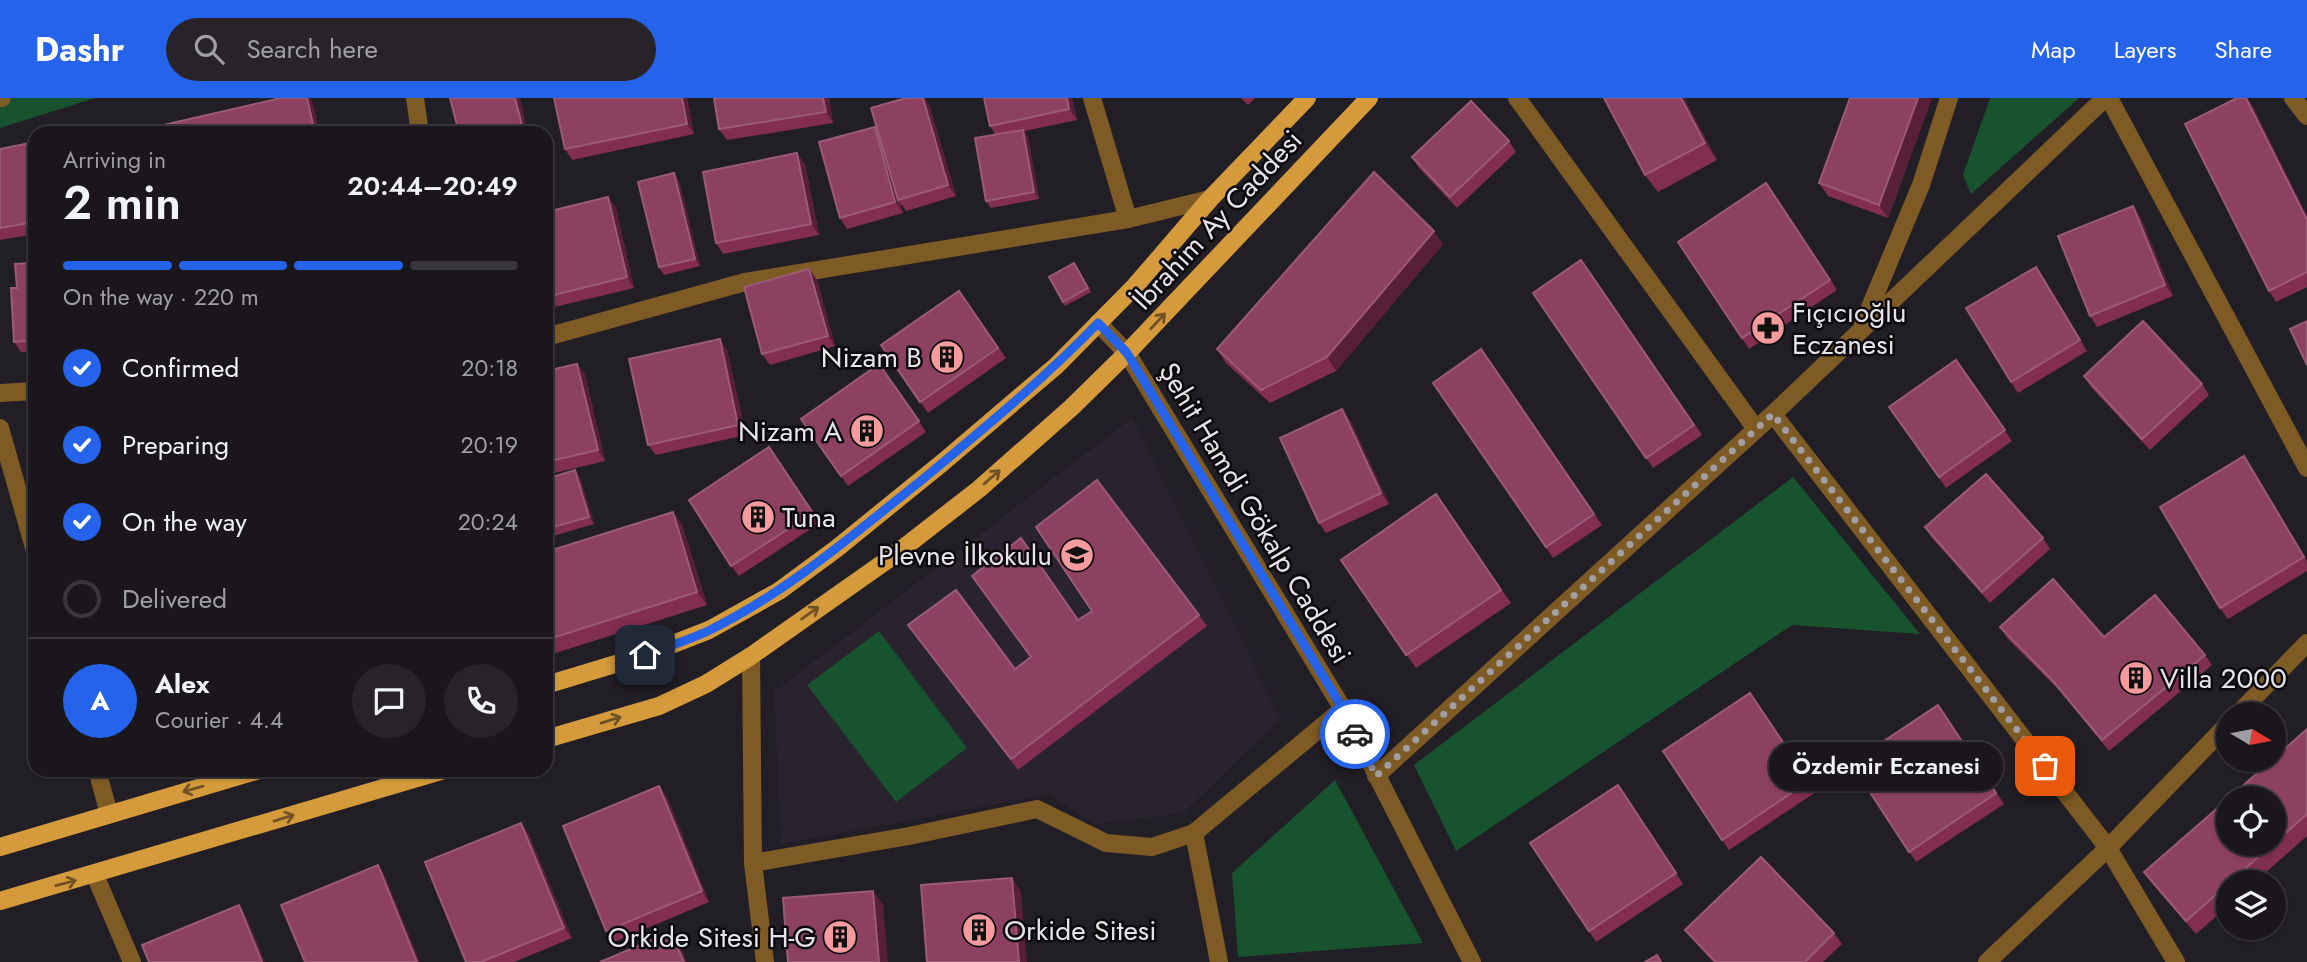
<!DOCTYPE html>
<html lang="en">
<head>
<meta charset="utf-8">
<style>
  :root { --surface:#1a161c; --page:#272329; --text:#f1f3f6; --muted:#9f9fa3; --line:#38353b; --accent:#2563eb }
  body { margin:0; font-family:Jost,sans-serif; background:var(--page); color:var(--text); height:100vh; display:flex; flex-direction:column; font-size:26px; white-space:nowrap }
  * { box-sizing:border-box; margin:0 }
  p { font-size:23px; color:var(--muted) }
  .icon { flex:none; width:38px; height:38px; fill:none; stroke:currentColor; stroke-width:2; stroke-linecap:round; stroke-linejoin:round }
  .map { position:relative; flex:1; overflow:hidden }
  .details { position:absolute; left:28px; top:28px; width:525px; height:651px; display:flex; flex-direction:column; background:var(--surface); border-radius:21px; box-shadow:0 2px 5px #0004,0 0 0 2px var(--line) }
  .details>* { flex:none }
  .needle { width:46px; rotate:100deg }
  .fabs { position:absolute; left:2216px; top:604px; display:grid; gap:14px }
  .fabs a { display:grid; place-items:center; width:70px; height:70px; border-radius:50%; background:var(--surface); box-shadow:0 2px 5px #0004,0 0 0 2px var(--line); font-size:35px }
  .pin { position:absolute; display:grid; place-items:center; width:60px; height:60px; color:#fff; margin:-30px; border-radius:14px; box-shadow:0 4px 10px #0006 }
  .courier { position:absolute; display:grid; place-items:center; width:70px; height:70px; margin:-35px; border:5px solid #2563eb; border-radius:50%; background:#fff; color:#222; box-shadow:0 2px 9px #0007 }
  .bubble { position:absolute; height:49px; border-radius:24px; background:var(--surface); box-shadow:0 2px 5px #0004,0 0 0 2px var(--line); font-size:23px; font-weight:600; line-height:49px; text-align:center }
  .head em { font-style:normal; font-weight:600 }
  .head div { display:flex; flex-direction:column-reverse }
  .head { display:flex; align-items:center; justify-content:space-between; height:119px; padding:0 35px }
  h1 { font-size:46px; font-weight:600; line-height:52px }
  .bar { display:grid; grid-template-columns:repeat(4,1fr); gap:10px 7px; align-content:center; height:84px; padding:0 35px }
  .bar i { height:9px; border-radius:5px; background:var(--line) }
  .bar .current { background:var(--accent) }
  .bar p { grid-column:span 4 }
  .line { display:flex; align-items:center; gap:18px; padding:0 35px; border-top:2px solid var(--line) }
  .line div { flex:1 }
  .round { display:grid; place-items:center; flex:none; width:74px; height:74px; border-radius:37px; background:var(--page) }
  ol { padding:0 35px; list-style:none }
  li { display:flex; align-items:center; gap:21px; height:77px }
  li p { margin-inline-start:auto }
  li .icon { padding:7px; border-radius:50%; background:var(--accent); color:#fff; stroke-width:4 }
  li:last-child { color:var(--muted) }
  li i { width:38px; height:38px; border:4px solid var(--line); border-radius:50% }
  header { display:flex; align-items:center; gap:42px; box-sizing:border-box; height:98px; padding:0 35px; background:var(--accent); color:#fff }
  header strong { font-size:33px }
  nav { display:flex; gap:38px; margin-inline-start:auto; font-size:24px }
  .search { width:490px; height:63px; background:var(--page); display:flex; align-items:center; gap:18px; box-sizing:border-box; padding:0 24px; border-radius:38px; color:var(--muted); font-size:26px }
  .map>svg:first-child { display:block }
  .built { fill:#29222f }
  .green { fill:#17532f }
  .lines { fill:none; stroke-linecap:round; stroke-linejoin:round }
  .minor { stroke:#7e5b24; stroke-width:18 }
  .major { stroke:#d49a3b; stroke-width:18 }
  .wall { fill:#822e50 }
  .shaded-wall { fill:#571f38 }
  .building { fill:#8d4161; stroke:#9b5a76; stroke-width:2 }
  .oneway { stroke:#705224 }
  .done { stroke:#a19ea4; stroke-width:7; stroke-dasharray:0 12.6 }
  .route { stroke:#2563eb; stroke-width:9 }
  .labels { text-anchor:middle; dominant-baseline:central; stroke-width:5; stroke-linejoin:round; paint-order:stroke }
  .street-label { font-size:28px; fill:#e6e3e9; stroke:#0b090c }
  .poi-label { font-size:28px; fill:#e6e3e9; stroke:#0b090c; text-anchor:start }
</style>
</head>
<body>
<header>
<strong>Dashr</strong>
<div class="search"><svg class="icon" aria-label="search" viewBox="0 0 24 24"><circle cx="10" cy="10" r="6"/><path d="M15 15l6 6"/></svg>Search here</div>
<nav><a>Map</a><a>Layers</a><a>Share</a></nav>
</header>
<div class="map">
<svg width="2307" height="864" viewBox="0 0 2307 864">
  <rect width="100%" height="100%" fill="#221e25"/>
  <path class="built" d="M 1132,320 L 1281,621 L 1183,715 L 1094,726 L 1050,696 L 781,746 L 774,594 Z"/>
  <g class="green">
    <path d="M 0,0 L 95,0 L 0,30 Z"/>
    <path d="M 1990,0 L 2079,0 L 1971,96 L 1963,77 Z"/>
    <path d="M 1793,379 L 1920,536 L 1792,527 L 1456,753 L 1414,667 Z"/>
    <path d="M 879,533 L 967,650 L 896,704 L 807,587 Z"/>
    <path d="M 1335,682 L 1423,845 L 1238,859 L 1232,775 Z"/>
  </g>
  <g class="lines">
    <g class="minor">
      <path d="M 0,0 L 2,0"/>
      <path d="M 415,0 L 420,35"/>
      <path d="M 1092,0 L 1128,121"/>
      <path d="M 1517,0 L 1756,331"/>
      <path d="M 2109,0 L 2307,370"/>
      <path d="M 2293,0 L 2307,18"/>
      <path d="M 1098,225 L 1127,255 L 1343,611 L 1472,864"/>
      <path d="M 1863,226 L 1921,87 L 1949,0"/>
      <path d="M 546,239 L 745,184 L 1128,121 L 1210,101"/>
      <path d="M 0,295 L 35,293"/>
      <path d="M 1773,316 L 2108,750 L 2176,864"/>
      <path d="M 0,330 L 35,453"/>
      <path d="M 751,558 L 753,765 L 765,864"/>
      <path d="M 2238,616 L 2307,545"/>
      <path d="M 97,672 L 109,716"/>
      <path d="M 1376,678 L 1773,316 L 2105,0"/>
      <path d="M 1194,735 L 1219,864"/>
      <path d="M 753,765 L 909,738 L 1037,711 L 1106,745 L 1152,749 L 1194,735 L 1343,611"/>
      <path d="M 95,777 L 132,864"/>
      <path d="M 1987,864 L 2108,750 L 2228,626"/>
    </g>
    <g class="major">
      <path d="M 546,587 L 645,557 L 709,532 L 779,493 L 836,451 L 942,365 L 1056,268 L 1135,188 L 1210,101 L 1307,0"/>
      <path d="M 546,641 L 659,608 L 706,586 L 751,558 L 893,458 L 979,391 L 1072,309 L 1127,255 L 1369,0"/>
      <path d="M 0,749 L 259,672"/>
      <path d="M 0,803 L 444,672"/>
    </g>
  </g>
  <g class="wall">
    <path d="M 554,0 L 687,0 L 694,36 L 572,62 L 565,51 Z"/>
    <path d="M 829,0 L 833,25 L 727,42 L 719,31 Z"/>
    <path d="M 1072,0 L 1077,22 L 1024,33 L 1028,39 L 1039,101 L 991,110 L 986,103 L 996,37 L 990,28 Z"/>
    <path d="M 1241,0 L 1255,0 L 1248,7 Z"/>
    <path d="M 1604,0 L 1684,0 L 1717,62 L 1658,94 L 1645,77 Z"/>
    <path d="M 1850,0 L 1932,0 L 1888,120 L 1828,98 L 1819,85 Z"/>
    <path d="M 929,6 L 956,98 L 906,113 L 900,104 L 903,115 L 847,131 L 840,120 L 878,33 Z"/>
    <path d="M 2252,7 L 2307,118 L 2307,189 L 2276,204 L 2269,193 Z"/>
    <path d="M 1509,43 L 1516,54 L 1457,110 L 1419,70 L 1412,59 Z"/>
    <path d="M 35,44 L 35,136 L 0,142 L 0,51 Z"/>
    <path d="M 805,66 L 819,137 L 723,156 L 716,145 Z"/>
    <path d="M 674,75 L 679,83 L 700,168 L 664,177 L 659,169 Z"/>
    <path d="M 1766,85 L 1837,192 L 1749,251 L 1678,144 Z"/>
    <path d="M 608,99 L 616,110 L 634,190 L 546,211 L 546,114 Z"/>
    <path d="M 2140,118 L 2173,198 L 2097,229 L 2090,218 Z"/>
    <path d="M 1443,146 L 1336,273 L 1270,305 L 1226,265 L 1217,251 Z"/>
    <path d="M 1581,162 L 1702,337 L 1653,370 L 1533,195 Z"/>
    <path d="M 35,165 L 35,254 L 21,254 L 14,244 L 17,190 Z"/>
    <path d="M 1077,169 L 1091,194 L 1065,208 L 1063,204 Z"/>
    <path d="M 809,171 L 817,182 L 835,248 L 770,267 L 762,256 Z"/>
    <path d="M 2043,179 L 2087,253 L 2018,295 L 2011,284 Z"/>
    <path d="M 959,193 L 1006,260 L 928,315 L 881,247 Z"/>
    <path d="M 1481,251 L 1602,427 L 1553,460 L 1433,285 Z"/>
    <path d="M 727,252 L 746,337 L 656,357 L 648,347 Z"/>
    <path d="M 1956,262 L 2012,343 L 1946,390 L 1889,309 Z"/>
    <path d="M 577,266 L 585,276 L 605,363 L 546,377 L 546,273 Z"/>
    <path d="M 879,266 L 926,334 L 848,388 L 801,321 Z"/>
    <path d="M 2084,278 L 2202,286 L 2209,297 L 2150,352 L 2091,289 Z"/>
    <path d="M 1350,322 L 1389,406 L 1326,435 L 1319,425 Z"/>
    <path d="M 769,349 L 820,425 L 739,478 L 731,468 Z"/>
    <path d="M 2244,358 L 2307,463 L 2307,473 L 2228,521 L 2220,510 Z"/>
    <path d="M 575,372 L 580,380 L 594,426 L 546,440 L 546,381 Z"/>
    <path d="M 1436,396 L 1511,505 L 1416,570 L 1341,462 Z"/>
    <path d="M 673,414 L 682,427 L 707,507 L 546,558 L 546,454 Z"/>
    <path d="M 1925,429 L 2043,440 L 2050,451 L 1990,505 L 1932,440 Z"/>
    <path d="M 1199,517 L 1207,528 L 1018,672 L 908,527 L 1015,571 L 1031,559 L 1078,522 Z"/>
    <path d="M 2000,529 L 2104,539 L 2205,557 L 2212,567 L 2109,653 L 2060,593 L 2007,540 Z"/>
    <path d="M 1750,595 L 1816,694 L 1729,752 L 1663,653 Z"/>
    <path d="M 1938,607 L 2004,706 L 1916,764 L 1851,665 Z"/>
    <path d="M 2307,631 L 2307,738 L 2255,784 L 2228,784 L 2228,808 L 2196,836 L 2154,788 L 2144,774 Z"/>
    <path d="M 1618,687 L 1683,786 L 1596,844 L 1530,745 Z"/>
    <path d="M 659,688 L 667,699 L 709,804 L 614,844 L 606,833 Z"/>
    <path d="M 528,735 L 572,840 L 514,864 L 466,864 Z"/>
    <path d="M 1685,832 L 1834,835 L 1842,846 L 1823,864 L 1713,864 L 1693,842 Z"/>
  </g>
  <g class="shaded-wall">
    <path d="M 307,0 L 310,0 L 313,5 L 320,35 L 315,35 Z"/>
    <path d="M 515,0 L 520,0 L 528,35 L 524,35 Z"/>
    <path d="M 682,0 L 687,0 L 694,36 L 687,26 Z"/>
    <path d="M 823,0 L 829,0 L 833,25 L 826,14 Z"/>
    <path d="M 923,0 L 924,0 L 929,6 L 956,98 L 948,87 Z"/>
    <path d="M 1067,0 L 1072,0 L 1077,22 L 1069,11 Z"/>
    <path d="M 1681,0 L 1684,0 L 1717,62 L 1705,45 Z"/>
    <path d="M 1918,0 L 1932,0 L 1888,120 L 1879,107 Z"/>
    <path d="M 2246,0 L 2252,7 L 2307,118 L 2307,122 Z"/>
    <path d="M 875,29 L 882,40 L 898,102 L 903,115 L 895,104 Z"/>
    <path d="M 1023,32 L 1028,39 L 1039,101 L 1034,94 Z"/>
    <path d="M 797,55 L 805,66 L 819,137 L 811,126 Z"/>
    <path d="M 674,75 L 679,83 L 700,168 L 695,161 Z"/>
    <path d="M 608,99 L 616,110 L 634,190 L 627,179 Z"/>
    <path d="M 2133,108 L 2140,118 L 2173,198 L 2165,187 Z"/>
    <path d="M 1434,133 L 1443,146 L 1336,273 L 1327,259 Z"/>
    <path d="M 2036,169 L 2043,179 L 2087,253 L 2080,242 Z"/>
    <path d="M 809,171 L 817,182 L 835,248 L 828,238 Z"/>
    <path d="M 720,241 L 727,252 L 746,337 L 738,327 Z"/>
    <path d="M 577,266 L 585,276 L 605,363 L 598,352 Z"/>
    <path d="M 1342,311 L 1350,322 L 1389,406 L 1381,395 Z"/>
    <path d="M 575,372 L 580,380 L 594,426 L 589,419 Z"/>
    <path d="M 673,414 L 682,427 L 707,507 L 697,494 Z"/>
    <path d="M 659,688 L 667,699 L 709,804 L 702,793 Z"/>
    <path d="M 521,725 L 528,735 L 572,840 L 564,830 Z"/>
    <path d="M 378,767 L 385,778 L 420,864 L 417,864 Z"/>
    <path d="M 1012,780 L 1021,793 L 1027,864 L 1019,864 Z"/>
    <path d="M 873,793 L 883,806 L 888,864 L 879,864 Z"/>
    <path d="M 239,807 L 246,818 L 265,864 L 262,864 Z"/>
    <path d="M 671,834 L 679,845 L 687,864 L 684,864 Z"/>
  </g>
  <g class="building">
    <path d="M 281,0 L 307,0 L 315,35 L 147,35 L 146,31 Z"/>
    <path d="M 450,0 L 515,0 L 524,35 L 459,35 Z"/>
    <path d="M 554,0 L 682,0 L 687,26 L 565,51 Z"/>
    <path d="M 714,0 L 823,0 L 826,14 L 719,31 Z"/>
    <path d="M 906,0 L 923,0 L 948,87 L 898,102 L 871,10 Z"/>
    <path d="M 984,0 L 1067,0 L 1069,11 L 990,28 Z"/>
    <path d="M 1604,0 L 1681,0 L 1705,45 L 1645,77 Z"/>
    <path d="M 1850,0 L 1918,0 L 1879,107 L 1819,85 Z"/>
    <path d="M 2237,0 L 2246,0 L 2307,122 L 2307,174 L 2269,193 L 2185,26 Z"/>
    <path d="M 1471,3 L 1509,43 L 1450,99 L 1412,59 Z"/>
    <path d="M 115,29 L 116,35 L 81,35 Z"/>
    <path d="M 875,29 L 895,104 L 840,120 L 819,44 Z"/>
    <path d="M 1023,32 L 1034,94 L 986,103 L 975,40 Z"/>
    <path d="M 35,44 L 35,124 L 0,130 L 0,51 Z"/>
    <path d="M 797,55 L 811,126 L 716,145 L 703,74 Z"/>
    <path d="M 1374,74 L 1434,133 L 1327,259 L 1261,292 L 1217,251 Z"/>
    <path d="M 674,75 L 695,161 L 659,169 L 638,84 Z"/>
    <path d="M 1766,85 L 1830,182 L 1742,240 L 1678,144 Z"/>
    <path d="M 608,99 L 627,179 L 546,199 L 546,114 Z"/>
    <path d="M 2133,108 L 2165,187 L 2090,218 L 2058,138 Z"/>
    <path d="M 1581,162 L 1694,327 L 1646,360 L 1533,195 Z"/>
    <path d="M 35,165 L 35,242 L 14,244 L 11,190 L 17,190 L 15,166 Z"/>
    <path d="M 1074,165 L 1088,190 L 1063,204 L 1049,179 Z"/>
    <path d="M 2036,169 L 2080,242 L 2011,284 L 1966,210 Z"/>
    <path d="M 809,171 L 828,238 L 762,256 L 744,189 Z"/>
    <path d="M 959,193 L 998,250 L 920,304 L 881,247 Z"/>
    <path d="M 2143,223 L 2202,286 L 2142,341 L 2084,278 Z"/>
    <path d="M 2307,223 L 2307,267 L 2290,231 Z"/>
    <path d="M 720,241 L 738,327 L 648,347 L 629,261 Z"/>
    <path d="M 1481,251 L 1594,416 L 1546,449 L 1433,285 Z"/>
    <path d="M 1956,262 L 2005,332 L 1939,379 L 1889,309 Z"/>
    <path d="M 577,266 L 598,352 L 546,364 L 546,273 Z"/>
    <path d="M 879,266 L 919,323 L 841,378 L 801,321 Z"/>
    <path d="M 1342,311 L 1381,395 L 1319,425 L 1280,340 Z"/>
    <path d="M 769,349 L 813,415 L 731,468 L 689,402 Z"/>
    <path d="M 2244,358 L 2304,459 L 2220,510 L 2160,409 Z"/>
    <path d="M 575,372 L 589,419 L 546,431 L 546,381 Z"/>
    <path d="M 1986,376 L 2043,440 L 1982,494 L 1925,429 Z"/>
    <path d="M 1097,382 L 1199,517 L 1011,661 L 908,527 L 956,492 L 1015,571 L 1031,559 L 972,478 L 1021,440 L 1078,522 L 1092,513 L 1036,429 Z"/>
    <path d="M 1436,396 L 1501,492 L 1406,557 L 1341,462 Z"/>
    <path d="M 673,414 L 697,494 L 546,542 L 546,454 Z"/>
    <path d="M 2053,481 L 2104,539 L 2155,497 L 2205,557 L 2102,642 L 2052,582 L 2000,529 Z"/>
    <path d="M 1750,595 L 1809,683 L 1722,742 L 1663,653 Z"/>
    <path d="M 1938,607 L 1996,695 L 1909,754 L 1851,665 Z"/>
    <path d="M 2307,631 L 2307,716 L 2230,784 L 2228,784 L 2228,786 L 2186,823 L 2144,774 L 2228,701 L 2228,746 L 2273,746 L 2273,700 L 2229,700 Z"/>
    <path d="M 1618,687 L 1676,775 L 1589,833 L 1530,745 Z"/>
    <path d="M 659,688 L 702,793 L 606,833 L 563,728 Z"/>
    <path d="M 521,725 L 564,830 L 481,864 L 466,864 L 425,764 Z"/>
    <path d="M 1761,759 L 1834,835 L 1805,864 L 1716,864 L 1685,832 Z"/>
    <path d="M 378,767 L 417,864 L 305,864 L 281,807 Z"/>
    <path d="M 1012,780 L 1019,864 L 927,864 L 921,787 Z"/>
    <path d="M 873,793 L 879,864 L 788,864 L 783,800 Z"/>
    <path d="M 239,807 L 262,864 L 149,864 L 142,847 Z"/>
    <path d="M 671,834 L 684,864 L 600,864 Z"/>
    <path d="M 1657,857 L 1661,864 L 1645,864 Z"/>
  </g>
  <defs><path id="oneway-shaft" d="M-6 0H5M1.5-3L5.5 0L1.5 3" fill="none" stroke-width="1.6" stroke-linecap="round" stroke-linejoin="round" transform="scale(1.75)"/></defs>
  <g class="oneway">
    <use href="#oneway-shaft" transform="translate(1158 223) rotate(-47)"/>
    <use href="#oneway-shaft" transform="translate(992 379) rotate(-41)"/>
    <use href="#oneway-shaft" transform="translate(810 515) rotate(-35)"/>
    <use href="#oneway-shaft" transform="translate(611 622) rotate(-17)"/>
    <use href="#oneway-shaft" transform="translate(193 691) rotate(164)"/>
    <use href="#oneway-shaft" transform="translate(284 720) rotate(-17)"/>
    <use href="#oneway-shaft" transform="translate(66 785) rotate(-15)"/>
  </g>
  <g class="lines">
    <path class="done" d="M 1355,636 L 1376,678 L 1773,316 L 2045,668"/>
    <path class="route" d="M 645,557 C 667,549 689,542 710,532 C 789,493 855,435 923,381 C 983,331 1044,281 1098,225 L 1127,255 L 1343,611 L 1355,636"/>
  </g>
  <defs>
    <g id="pharmacy-disc" transform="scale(1.75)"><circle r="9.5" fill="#f59b9d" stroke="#0b090c"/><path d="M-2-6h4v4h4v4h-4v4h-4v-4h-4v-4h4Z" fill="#111"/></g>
    <g id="building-disc" transform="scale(1.75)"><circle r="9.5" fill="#f59b9d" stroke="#0b090c"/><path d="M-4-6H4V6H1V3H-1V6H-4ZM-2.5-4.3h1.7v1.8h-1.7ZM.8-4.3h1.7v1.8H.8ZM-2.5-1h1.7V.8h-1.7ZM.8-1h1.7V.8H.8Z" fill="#111"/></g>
    <g id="school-disc" transform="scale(1.75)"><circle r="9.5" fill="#f59b9d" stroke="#0b090c"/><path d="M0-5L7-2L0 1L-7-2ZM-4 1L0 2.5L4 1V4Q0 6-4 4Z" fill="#111"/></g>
  </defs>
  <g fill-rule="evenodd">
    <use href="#pharmacy-disc" x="1768" y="230"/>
    <use href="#building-disc" x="947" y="259"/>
    <use href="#building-disc" x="867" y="333"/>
    <use href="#building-disc" x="758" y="419"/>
    <use href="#school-disc" x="1077" y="457"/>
    <use href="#building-disc" x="2136" y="580"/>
    <use href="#building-disc" x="979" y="832"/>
    <use href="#building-disc" x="840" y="839"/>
  </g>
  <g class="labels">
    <g class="street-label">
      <text transform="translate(1217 122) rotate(-47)">İbrahim Ay Caddesi</text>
      <text transform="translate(1255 415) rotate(59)">Şehit Hamdi Gökalp Caddesi</text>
    </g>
    <g class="poi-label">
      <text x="1792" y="214">Fıçıcıoğlu<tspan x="1792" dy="32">Eczanesi</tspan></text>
      <text x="922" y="259" text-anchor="end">Nizam B</text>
      <text x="842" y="333" text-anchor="end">Nizam A</text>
      <text x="782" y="419">Tuna</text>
      <text x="1052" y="457" text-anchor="end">Plevne İlkokulu</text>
      <text x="2160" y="580">Villa 2000</text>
      <text x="1004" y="832">Orkide Sitesi</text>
      <text x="816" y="839" text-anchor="end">Orkide Sitesi H-G</text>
    </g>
  </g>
</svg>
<div class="fabs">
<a><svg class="needle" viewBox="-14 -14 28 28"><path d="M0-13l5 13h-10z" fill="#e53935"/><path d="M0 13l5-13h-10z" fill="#9f9fa3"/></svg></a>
<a><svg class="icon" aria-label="locate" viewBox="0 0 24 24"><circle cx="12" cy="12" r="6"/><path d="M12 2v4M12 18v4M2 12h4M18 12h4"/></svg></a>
<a><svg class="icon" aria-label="layers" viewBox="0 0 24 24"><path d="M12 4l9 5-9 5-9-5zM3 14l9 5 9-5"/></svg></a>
</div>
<div class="pin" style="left:2045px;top:668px;background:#ea580c"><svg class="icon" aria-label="bag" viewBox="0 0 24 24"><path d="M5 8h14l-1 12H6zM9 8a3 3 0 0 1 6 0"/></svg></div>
<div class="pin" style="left:645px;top:557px;background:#1f2937"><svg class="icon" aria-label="home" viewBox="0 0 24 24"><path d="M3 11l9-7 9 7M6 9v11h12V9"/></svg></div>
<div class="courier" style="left:1355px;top:636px"><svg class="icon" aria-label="car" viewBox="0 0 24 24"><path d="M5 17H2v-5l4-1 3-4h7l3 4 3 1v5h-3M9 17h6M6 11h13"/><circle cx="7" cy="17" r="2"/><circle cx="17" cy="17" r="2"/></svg></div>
<div class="bubble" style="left:1769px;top:644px;width:234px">Özdemir Eczanesi</div>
<section class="details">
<div class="head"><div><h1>2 min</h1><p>Arriving in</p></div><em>20:44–20:49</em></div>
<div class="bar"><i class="current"></i><i class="current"></i><i class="current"></i><i></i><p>On the way · 220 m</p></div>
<ol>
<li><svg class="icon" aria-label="check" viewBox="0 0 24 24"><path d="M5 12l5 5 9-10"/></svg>Confirmed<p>20:18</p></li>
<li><svg class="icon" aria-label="check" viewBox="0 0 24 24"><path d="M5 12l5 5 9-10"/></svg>Preparing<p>20:19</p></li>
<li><svg class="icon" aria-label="check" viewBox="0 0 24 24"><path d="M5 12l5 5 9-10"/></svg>On the way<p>20:24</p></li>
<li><i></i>Delivered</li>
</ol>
<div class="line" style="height:126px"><b class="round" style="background:var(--accent);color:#fff">A</b><div><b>Alex</b><p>Courier · 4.4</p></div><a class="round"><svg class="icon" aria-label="chat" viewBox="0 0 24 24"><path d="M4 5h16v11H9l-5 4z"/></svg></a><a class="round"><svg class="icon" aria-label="phone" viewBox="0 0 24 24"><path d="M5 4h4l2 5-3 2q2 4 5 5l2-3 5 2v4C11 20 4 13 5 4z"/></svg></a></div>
</section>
</div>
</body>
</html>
